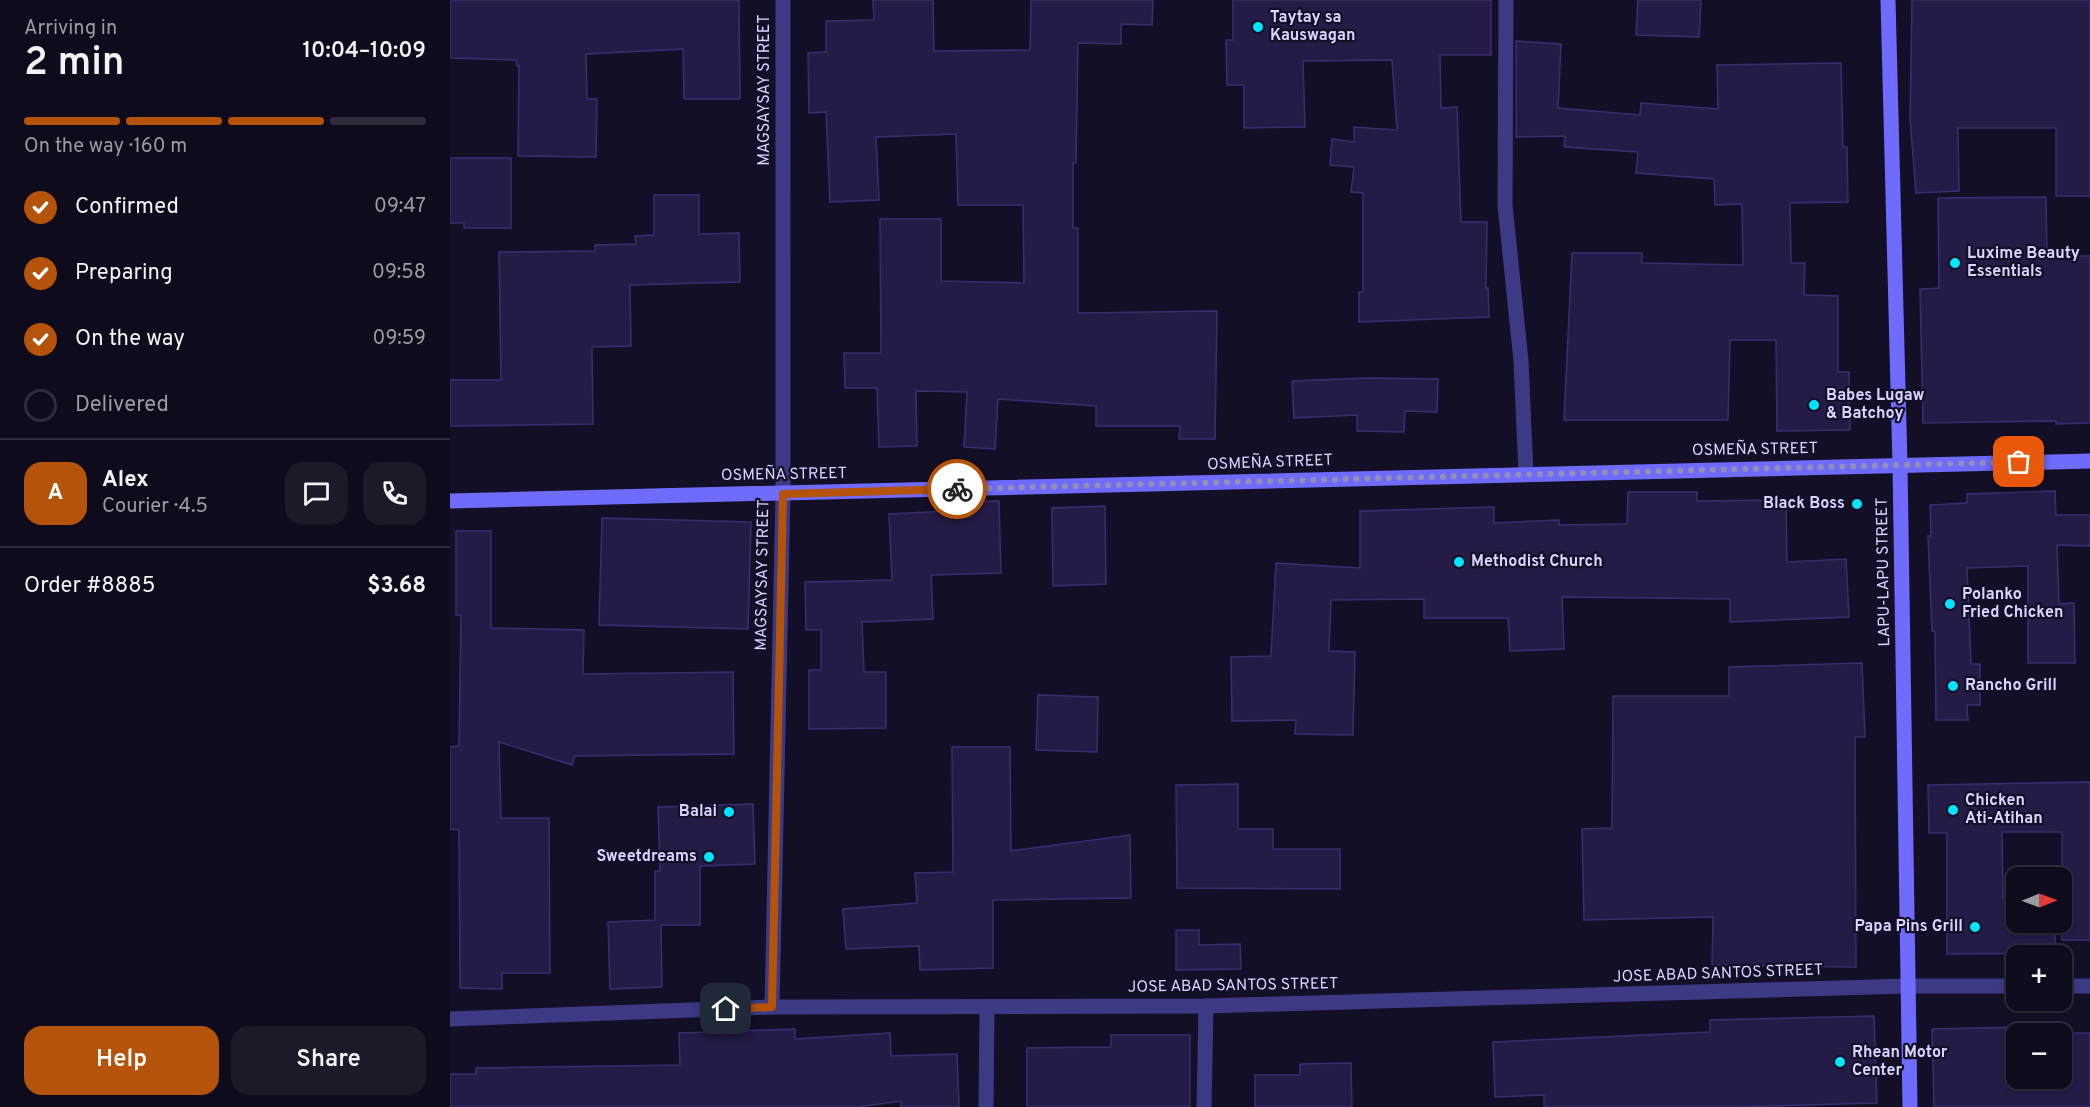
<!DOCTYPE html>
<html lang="en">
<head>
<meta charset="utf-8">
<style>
  :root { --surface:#0e0b1c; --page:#1c1929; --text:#f1f3f6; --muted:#9b9ba3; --line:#2e2b3b; --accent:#b45309 }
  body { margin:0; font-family:Overpass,sans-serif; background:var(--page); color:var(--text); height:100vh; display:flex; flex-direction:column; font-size:22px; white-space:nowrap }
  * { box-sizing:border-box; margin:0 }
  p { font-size:20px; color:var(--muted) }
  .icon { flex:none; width:33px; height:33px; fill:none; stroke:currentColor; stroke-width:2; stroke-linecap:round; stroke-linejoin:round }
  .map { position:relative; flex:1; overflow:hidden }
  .sheet { display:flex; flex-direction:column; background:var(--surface); width:450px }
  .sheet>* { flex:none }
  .needle { width:39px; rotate:89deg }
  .fabs { position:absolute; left:1556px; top:867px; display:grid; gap:12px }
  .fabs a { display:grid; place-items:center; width:66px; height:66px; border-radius:12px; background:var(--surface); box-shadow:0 3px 9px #0003,0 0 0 2px var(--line); font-size:30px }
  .pin { position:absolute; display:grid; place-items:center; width:51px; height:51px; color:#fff; margin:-26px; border-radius:12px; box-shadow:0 3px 9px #0006 }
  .courier { position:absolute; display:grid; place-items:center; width:60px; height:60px; margin:-30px; border:4px solid #b45309; border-radius:50%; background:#fff; color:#222; box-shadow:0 2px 8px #0007 }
  .summary em { font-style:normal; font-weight:600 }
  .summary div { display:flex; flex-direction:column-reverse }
  .summary { display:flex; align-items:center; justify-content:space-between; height:102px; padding:0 24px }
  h1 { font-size:39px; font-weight:600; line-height:45px }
  .bar { display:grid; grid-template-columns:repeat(4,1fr); gap:9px 6px; align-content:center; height:72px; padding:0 24px }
  .bar i { height:8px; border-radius:4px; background:var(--line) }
  .bar .current { background:var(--accent) }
  .bar p { grid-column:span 4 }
  .line { display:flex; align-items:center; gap:15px; padding:0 24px; border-top:2px solid var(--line) }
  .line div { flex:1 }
  .round { display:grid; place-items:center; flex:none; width:63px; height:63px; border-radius:18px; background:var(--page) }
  ol { padding:0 24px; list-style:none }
  li { display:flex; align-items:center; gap:18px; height:66px }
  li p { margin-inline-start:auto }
  li .icon { padding:6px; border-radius:50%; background:var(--accent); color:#fff; stroke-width:4 }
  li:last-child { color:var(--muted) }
  li i { width:33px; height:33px; border:3px solid var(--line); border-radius:50% }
  .action { display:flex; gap:12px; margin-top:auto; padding:12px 24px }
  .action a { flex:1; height:69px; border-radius:18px; background:var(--accent); color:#fff; font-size:24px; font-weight:600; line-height:69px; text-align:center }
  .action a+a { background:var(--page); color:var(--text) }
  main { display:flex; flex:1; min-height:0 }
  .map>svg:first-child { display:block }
  .building { fill:#241b47; stroke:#3b2d73; stroke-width:1.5; fill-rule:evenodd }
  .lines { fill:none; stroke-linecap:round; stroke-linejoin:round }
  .street { stroke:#3d3a85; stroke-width:15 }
  .secondary { stroke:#6f6bff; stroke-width:15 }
  .done { stroke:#948fb3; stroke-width:6; stroke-dasharray:0 10.8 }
  .route { stroke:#b45309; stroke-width:8 }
  .poi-dot { fill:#00e5ff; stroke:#130f26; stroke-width:2 }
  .labels { text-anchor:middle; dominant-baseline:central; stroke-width:4.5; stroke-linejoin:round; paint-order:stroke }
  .poi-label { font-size:16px; font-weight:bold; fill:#d9d4ff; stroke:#130f26; text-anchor:start }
  .street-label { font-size:16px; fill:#d9d4ff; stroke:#130f26 }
</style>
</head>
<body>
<main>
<section class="sheet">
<div class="summary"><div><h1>2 min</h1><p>Arriving in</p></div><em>10:04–10:09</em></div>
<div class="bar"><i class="current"></i><i class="current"></i><i class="current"></i><i></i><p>On the way · 160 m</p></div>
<ol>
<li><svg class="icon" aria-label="check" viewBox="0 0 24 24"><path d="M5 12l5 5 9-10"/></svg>Confirmed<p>09:47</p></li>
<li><svg class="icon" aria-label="check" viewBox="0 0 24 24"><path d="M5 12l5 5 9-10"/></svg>Preparing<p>09:58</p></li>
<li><svg class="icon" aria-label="check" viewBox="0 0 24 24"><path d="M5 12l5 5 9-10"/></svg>On the way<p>09:59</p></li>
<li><i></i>Delivered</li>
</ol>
<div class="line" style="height:108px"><b class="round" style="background:var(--accent);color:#fff">A</b><div><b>Alex</b><p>Courier · 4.5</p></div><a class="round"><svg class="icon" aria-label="chat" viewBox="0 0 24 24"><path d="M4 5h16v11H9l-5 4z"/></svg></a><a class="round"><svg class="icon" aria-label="phone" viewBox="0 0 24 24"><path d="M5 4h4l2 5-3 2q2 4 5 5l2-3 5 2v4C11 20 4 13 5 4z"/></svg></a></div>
<div class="line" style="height:78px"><div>Order #8885</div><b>$3.68</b></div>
<div class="action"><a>Help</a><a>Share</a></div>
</section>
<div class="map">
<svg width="1640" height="1107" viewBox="0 0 1640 1107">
  <rect width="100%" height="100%" fill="#130f26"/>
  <g class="building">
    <path d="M 0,0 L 289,0 L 290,99 L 234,99 L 233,49 L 136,54 L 137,99 L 147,99 L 146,157 L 68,156 L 69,66 L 67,66 L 66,60 L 0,58 Z"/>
    <path d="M 423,0 L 483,0 L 484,51 L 580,50 L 581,0 L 703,0 L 702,25 L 671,24 L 671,44 L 628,43 L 626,163 L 623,163 L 623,228 L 628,228 L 628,313 L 767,311 L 765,439 L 729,439 L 730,426 L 646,426 L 646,406 L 548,399 L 545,449 L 514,447 L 517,392 L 466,391 L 467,446 L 429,447 L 427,388 L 395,388 L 394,353 L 431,353 L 430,219 L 491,219 L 491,281 L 574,283 L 573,205 L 508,205 L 506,134 L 426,137 L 429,200 L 380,202 L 376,112 L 359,113 L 358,53 L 376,52 L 376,21 L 424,20 Z"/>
    <path d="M 783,0 L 1041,0 L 1041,55 L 990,55 L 991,108 L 1007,107 L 1011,222 L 1037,222 L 1036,288 L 1038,288 L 1039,317 L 909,322 L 909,292 L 913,292 L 913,193 L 901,192 L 904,167 L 880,165 L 882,139 L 904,142 L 904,127 L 947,130 L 942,60 L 853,61 L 855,127 L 794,128 L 794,85 L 777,85 L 776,40 L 783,40 Z"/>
    <path d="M 1188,0 L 1251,0 L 1249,37 L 1186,35 Z"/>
    <path d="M 1462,0 L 1640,0 L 1640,196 L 1606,196 L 1606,128 L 1508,128 L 1509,191 L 1466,193 L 1460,119 Z"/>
    <path d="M 1066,41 L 1111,44 L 1108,108 L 1190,115 L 1191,103 L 1268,109 L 1267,65 L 1391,63 L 1393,147 L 1397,147 L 1398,202 L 1340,203 L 1341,263 L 1355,263 L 1354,295 L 1388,296 L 1388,372 L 1399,372 L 1400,430 L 1327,431 L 1326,340 L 1280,340 L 1278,420 L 1114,420 L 1122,253 L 1192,253 L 1192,263 L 1293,265 L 1292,204 L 1265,205 L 1264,179 L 1186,173 L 1188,152 L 1114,147 L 1115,136 L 1066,137 Z"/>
    <path d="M 0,158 L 61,158 L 61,228 L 14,228 L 14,223 L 0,223 Z"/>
    <path d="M 204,195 L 249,195 L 249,234 L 289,233 L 290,282 L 180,285 L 181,346 L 142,347 L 143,424 L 0,426 L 0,380 L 51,380 L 49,252 L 145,251 L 145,245 L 186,244 L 185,236 L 204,235 Z"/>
    <path d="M 1596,197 L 1597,256 L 1640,256 L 1640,423 L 1606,424 L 1606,421 L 1473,423 L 1470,289 L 1489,288 L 1488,198 Z"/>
    <path d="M 918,378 L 988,379 L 987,412 L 955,411 L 954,432 L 907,431 L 907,415 L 844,418 L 842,381 Z"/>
    <path d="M 1605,491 L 1606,515 L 1640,515 L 1640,546 L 1607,545 L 1609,604 L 1624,603 L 1625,663 L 1578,663 L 1578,566 L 1517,568 L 1521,664 L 1530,664 L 1530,705 L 1517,705 L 1518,720 L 1486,720 L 1485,631 L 1482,631 L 1478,536 L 1481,536 L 1480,505 L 1517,503 L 1517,494 Z"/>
    <path d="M 1178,492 L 1247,492 L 1247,501 L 1336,500 L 1337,562 L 1396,559 L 1399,617 L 1280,622 L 1280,599 L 1112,597 L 1114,649 L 1060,651 L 1058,618 L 974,618 L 974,599 L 881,600 L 879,651 L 905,652 L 903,735 L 845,734 L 846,720 L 782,721 L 781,657 L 821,656 L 826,563 L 910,568 L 910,511 L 1044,507 L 1044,523 L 1109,520 L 1109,525 L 1177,524 Z"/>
    <path d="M 549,501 L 551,573 L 481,575 L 483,619 L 412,622 L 414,672 L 436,672 L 436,728 L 359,729 L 359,670 L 371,670 L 371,630 L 356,630 L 355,582 L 442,580 L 439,514 L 499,511 L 499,502 Z"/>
    <path d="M 655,506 L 656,584 L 603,586 L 602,508 Z"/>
    <path d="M 152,518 L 301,522 L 298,629 L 149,625 Z"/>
    <path d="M 6,531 L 41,531 L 41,628 L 134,630 L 133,674 L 283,672 L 284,754 L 125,756 L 122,765 L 49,742 L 51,818 L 99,818 L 100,973 L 52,973 L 52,989 L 10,988 L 9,830 L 0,829 L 0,747 L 9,746 L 11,615 L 6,615 Z"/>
    <path d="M 1412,663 L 1415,737 L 1405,737 L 1406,967 L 1262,965 L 1263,917 L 1134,920 L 1132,829 L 1162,828 L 1163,696 L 1279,696 L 1279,667 Z"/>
    <path d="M 588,695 L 648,697 L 647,752 L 586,750 Z"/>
    <path d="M 502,747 L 560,747 L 561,851 L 680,835 L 681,898 L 543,900 L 543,968 L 470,970 L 469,946 L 396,949 L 393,909 L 467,903 L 465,873 L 503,872 Z"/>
    <path d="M 1640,782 L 1640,940 L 1612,940 L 1612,832 L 1552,832 L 1553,898 L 1566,898 L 1566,922 L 1605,922 L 1605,953 L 1497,954 L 1497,833 L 1479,833 L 1478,785 Z"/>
    <path d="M 788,784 L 788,829 L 823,829 L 823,849 L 890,849 L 890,889 L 727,888 L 726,785 Z"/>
    <path d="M 303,804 L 305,864 L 250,866 L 250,925 L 211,925 L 212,987 L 160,989 L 158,922 L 205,920 L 205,871 L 210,871 L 208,807 Z"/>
    <path d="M 726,930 L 749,930 L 749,945 L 790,944 L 791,969 L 726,970 Z"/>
    <path d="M 1424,1016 L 1427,1103 L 1283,1107 L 1094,1107 L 1094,1095 L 1045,1097 L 1043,1042 L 1260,1032 L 1260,1020 Z"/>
    <path d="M 1571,1027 L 1571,1033 L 1640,1033 L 1640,1107 L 1484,1107 L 1482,1029 ZM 1566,1034 L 1611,1034 L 1611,1078 L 1566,1078 Z"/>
    <path d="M 345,1029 L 345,1039 L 440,1033 L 441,1056 L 507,1054 L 509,1107 L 451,1107 L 451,1101 L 407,1107 L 0,1107 L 0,1074 L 26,1074 L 26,1068 L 230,1065 L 229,1033 Z"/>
    <path d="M 661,1035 L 740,1035 L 740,1107 L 577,1107 L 577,1048 L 661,1047 Z"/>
    <path d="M 901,1063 L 902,1107 L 805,1107 L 805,1075 L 850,1075 L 850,1064 Z"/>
  </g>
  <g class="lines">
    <g class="street">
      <path d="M 1056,0 L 1055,205 L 1071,361 L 1076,474"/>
      <path d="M 1611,986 L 1640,986"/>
      <path d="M 322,1007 L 333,494 L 333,0"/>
      <path d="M 0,1019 L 322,1007 L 756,1006 L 1457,986 L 1566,986"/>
      <path d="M 536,1107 L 537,1009"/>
      <path d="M 754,1107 L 756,1006"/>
    </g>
    <g class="secondary">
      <path d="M 1438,0 L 1450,465 L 1460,1107"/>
      <path d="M 0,501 L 1640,461"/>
    </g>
  </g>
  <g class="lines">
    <path class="done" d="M 507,489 L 1569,462"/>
    <path class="route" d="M 276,1009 L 322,1007 L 333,494 L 507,489"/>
  </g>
  <g class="poi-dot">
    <circle cx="808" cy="27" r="6"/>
    <circle cx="1505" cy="263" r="6"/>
    <circle cx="1364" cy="405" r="6"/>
    <circle cx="1407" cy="504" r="6"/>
    <circle cx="1009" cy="562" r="6"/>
    <circle cx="1500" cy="604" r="6"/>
    <circle cx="1503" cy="686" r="6"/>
    <circle cx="1503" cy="810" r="6"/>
    <circle cx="279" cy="812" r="6"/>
    <circle cx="259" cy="857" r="6"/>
    <circle cx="1525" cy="927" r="6"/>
    <circle cx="1390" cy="1062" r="6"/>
  </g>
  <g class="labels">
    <g class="poi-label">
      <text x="820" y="18">Taytay sa<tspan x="820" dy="18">Kauswagan</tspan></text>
      <text x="1517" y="254">Luxime Beauty<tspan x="1517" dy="18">Essentials</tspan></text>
      <text x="1376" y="396">Babes Lugaw<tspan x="1376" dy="18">&amp; Batchoy</tspan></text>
      <text x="1395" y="504" text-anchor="end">Black Boss</text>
      <text x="1021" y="562">Methodist Church</text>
      <text x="1512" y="595">Polanko<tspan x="1512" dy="18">Fried Chicken</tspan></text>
      <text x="1515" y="686">Rancho Grill</text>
      <text x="1515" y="801">Chicken<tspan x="1515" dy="18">Ati-Atihan</tspan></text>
      <text x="267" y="812" text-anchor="end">Balai</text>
      <text x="247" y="857" text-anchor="end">Sweetdreams</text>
      <text x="1513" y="927" text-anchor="end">Papa Pins Grill</text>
      <text x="1402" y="1053">Rhean Motor<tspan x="1402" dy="18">Center</tspan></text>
    </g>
    <g class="street-label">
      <text transform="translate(315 90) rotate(-90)">MAGSAYSAY STREET</text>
      <text transform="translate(1305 450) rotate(-1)">OSMEÑA STREET</text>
      <text transform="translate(820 463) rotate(-2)">OSMEÑA STREET</text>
      <text transform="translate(334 475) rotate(-1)">OSMEÑA STREET</text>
      <text transform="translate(1434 572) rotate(-91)">LAPU-LAPU STREET</text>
      <text transform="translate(313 575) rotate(-89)">MAGSAYSAY STREET</text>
      <text transform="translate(1268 974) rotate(-2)">JOSE ABAD SANTOS STREET</text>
      <text transform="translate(783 986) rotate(-1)">JOSE ABAD SANTOS STREET</text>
    </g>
  </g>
</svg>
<div class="fabs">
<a><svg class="needle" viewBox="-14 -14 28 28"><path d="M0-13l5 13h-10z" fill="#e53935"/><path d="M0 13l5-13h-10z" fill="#9b9ba3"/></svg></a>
<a>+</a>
<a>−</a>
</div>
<div class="pin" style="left:1569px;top:462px;background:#ea580c"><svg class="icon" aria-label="bag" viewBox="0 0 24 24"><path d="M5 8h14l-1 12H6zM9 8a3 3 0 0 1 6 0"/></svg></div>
<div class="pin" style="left:276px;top:1009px;background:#1f2937"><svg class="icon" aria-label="home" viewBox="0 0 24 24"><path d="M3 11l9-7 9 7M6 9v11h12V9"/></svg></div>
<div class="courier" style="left:507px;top:489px"><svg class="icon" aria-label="bike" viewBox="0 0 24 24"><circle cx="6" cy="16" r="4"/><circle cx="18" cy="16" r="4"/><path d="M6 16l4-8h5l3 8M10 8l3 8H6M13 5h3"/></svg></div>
</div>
</main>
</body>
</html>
